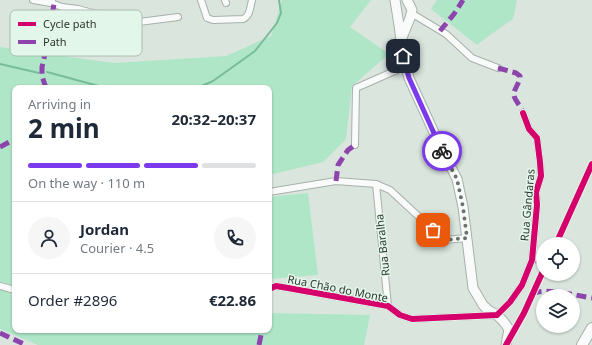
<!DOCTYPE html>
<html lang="en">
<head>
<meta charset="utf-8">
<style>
  :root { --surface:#fff; --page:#f6f6f7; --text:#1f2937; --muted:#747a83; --line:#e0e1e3; --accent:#7c3aed }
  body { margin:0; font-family:"Noto Sans",sans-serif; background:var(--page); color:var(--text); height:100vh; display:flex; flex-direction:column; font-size:15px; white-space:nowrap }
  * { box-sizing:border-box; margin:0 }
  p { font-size:13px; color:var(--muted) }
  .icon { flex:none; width:22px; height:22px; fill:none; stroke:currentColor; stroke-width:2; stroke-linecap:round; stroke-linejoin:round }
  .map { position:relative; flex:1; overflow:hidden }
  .side { position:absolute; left:12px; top:85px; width:260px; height:248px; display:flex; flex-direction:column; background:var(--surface); border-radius:8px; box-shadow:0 1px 3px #0004 }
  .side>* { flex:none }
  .tools { position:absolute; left:536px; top:237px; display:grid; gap:8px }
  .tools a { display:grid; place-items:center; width:44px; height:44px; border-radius:50%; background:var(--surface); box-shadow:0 1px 3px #0004; font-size:20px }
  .pin { position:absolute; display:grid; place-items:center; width:34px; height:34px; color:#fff; margin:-17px; border-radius:8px; box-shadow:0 2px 6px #0006 }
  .courier { position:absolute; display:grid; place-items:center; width:40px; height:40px; margin:-20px; border:3px solid #7c3aed; border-radius:50%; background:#fff; color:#222; box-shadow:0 1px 5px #0007 }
  .headline em { font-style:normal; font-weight:700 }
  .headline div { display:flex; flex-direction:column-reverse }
  .headline { display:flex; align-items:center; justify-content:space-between; height:68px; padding:0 16px }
  h1 { font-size:26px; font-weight:700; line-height:30px }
  .bar { display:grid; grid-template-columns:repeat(4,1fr); gap:6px 4px; align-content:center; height:48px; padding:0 16px }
  .bar i { height:5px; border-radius:3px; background:var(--line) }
  .bar .active { background:var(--accent) }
  .bar p { grid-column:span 4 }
  .line { display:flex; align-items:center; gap:10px; padding:0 16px; border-top:1px solid var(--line) }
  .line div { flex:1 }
  .round { display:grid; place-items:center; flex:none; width:42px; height:42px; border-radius:21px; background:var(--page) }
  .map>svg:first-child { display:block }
  .green { fill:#afe6c7 }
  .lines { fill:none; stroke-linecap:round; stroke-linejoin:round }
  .stream { stroke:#78bc99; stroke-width:2 }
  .street-casing { stroke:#a8b0ab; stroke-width:8 }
  .secondary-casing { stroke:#a8b0ab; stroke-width:11 }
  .primary-casing { stroke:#a8b0ab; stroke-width:12 }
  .street { stroke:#f9fbfa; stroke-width:6 }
  .secondary { stroke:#f9fbfa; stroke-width:9 }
  .primary { stroke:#f9fbfa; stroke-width:10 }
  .quiet { stroke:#8e44ad; stroke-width:5; stroke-dasharray:10 5; stroke-linecap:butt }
  .cycleway-casing { stroke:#e3f6ea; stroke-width:8 }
  .cycleway { stroke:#d6006c; stroke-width:6 }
  .done { stroke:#6a736d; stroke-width:4; stroke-dasharray:0 7.2 }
  .route { stroke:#7c3aed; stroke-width:5 }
  .labels { text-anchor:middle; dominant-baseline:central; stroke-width:3; stroke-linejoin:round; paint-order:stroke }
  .street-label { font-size:11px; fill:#2e3530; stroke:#e3f6ea }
  .key { fill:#e3f6ea; stroke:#adbcb2; stroke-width:1 }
  .key-label { font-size:11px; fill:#2e3530 }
</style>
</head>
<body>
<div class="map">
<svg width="592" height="345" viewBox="0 0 592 345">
  <rect width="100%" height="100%" fill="#dae5de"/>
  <g class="green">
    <path d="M 282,0 L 371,0 L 350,27 L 389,54 L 352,86 L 346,139 L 323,162 L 269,175 L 269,88 L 15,88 L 15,257 L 14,260 L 15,272 L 15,330 L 269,330 L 269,313 L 370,315 L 364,345 L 38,345 L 0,329 L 0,47 L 114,63 L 226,56 L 271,36 Z"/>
    <path d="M 437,0 L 517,0 L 513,19 L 490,35 L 477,45 L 431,9 Z"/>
    <path d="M 308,193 L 318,275 L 269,279 L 269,197 Z"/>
  </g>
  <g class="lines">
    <g class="stream">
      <path d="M 0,64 L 39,73"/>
      <path d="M 47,72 L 106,88"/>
      <path d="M 197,88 L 213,81 L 255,51 L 277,23 L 281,13 L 279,0"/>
    </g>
    <g class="street-casing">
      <g id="street">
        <path d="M 33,0 L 51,3 L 52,0"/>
        <path d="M 201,0 L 207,18 L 213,20 L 243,19 C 250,16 250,8 252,0"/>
        <path d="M 225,0 L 226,3"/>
        <path d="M 51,3 L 62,7 L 78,9 L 118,20 L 139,22 L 178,17"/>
        <path d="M 411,13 L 446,34 L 472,58 L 498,68"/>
        <path d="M 355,145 L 356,88 L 406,66"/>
        <path d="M 376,184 L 388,306"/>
        <path d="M 269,192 L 336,181 L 376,184 L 390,190 L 444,240 L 467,238"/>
        <path d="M 0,286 L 15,290"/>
        <path d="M 269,289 L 276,286 L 288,288 L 388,306 L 400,315 L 412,319 L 497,315 L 510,302 L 522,285 L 532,260 L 537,205 L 536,192 L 541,176 L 540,162 L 537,138 L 529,129 L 523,113"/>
      </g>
    </g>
    <g class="secondary-casing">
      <g id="secondary">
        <path d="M 395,0 L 399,25 L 403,56 L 409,78 L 442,150 L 457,179 L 463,207 L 473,288 L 483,305 L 488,310 L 497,315 L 503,321 L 509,329 L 506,345"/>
        <path d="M 401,40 L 410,18 L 412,10 L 407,0"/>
      </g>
    </g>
    <g class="primary-casing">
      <path id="primary" d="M 582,345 L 592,328"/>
    </g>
    <use href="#street" class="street"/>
    <use href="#secondary" class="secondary"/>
    <use href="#primary" class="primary"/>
    <g class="quiet">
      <path d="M 440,31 L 454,14 L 463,0"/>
      <path d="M 498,68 L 516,73 L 520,76 C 520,83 513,90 514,95 C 514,100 522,107 523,113"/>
      <path d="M 46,88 L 42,76 L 42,67 L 47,45 L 54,4"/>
      <path d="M 0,147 L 15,139"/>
      <path d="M 336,181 L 338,165 L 348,150 L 355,145"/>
      <path d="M 532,260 L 543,262"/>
      <path d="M 532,294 C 533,294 537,292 538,292 C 549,289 580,296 592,298"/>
      <path d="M 0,333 L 26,345"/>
      <path d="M 259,345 L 262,330"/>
    </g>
    <g class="cycleway-casing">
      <g id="cycleway">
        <path d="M 556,244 L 592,164"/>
        <path d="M 269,289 L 276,286 L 288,288 L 388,306 L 400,315 L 412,319 L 497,315 L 510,302 L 522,285 L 532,260 L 537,205 L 536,192 L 541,176 L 540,162 L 537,138 L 529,129 L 523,113"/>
        <path d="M 506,345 L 524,313 L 543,271"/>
      </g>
    </g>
    <use href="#cycleway" class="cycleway"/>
  </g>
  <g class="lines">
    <path class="done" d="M 433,230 L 444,240 L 467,238 L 463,207 L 457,179 L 442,151"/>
    <path class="route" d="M 403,56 L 409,78 L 442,151"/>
  </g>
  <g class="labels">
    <g class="street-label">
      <text transform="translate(527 205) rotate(-85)">Rua Gândaras</text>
      <text transform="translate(382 245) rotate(-96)">Rua Baralha</text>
      <text transform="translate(338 288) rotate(11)">Rua Chão do Monte</text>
    </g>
  </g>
  <rect x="10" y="10" width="132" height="46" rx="6" class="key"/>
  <rect x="18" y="22" width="18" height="4" fill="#d6006c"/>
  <rect x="18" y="40" width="18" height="4" fill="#8e44ad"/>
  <g class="key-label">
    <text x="43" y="28">Cycle path</text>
    <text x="43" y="46">Path</text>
  </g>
</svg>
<div class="tools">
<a><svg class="icon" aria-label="locate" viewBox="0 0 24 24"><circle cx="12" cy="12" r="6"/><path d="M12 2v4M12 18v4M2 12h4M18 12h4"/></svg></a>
<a><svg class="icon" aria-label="layers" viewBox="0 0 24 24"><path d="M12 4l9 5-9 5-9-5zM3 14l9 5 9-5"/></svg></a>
</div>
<div class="pin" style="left:433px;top:230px;background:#ea580c"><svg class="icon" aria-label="bag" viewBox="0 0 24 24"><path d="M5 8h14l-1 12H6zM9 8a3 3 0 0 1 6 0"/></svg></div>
<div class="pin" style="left:403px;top:56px;background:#1f2937"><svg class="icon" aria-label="home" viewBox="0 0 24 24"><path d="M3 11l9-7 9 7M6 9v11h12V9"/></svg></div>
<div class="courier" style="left:442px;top:151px"><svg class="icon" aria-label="bike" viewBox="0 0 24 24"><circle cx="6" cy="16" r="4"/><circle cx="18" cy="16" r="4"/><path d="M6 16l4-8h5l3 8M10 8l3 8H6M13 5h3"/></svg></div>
<section class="side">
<div class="headline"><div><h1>2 min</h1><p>Arriving in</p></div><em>20:32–20:37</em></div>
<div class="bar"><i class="active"></i><i class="active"></i><i class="active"></i><i></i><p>On the way · 110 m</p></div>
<div class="line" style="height:72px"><a class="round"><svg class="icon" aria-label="person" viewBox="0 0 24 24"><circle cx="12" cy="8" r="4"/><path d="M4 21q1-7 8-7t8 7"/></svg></a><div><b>Jordan</b><p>Courier · 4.5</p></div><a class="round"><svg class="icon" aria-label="phone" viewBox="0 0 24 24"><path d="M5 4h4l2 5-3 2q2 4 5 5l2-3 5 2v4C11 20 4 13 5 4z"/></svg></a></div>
<div class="line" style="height:52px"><div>Order #2896</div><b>€22.86</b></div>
</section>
</div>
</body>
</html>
